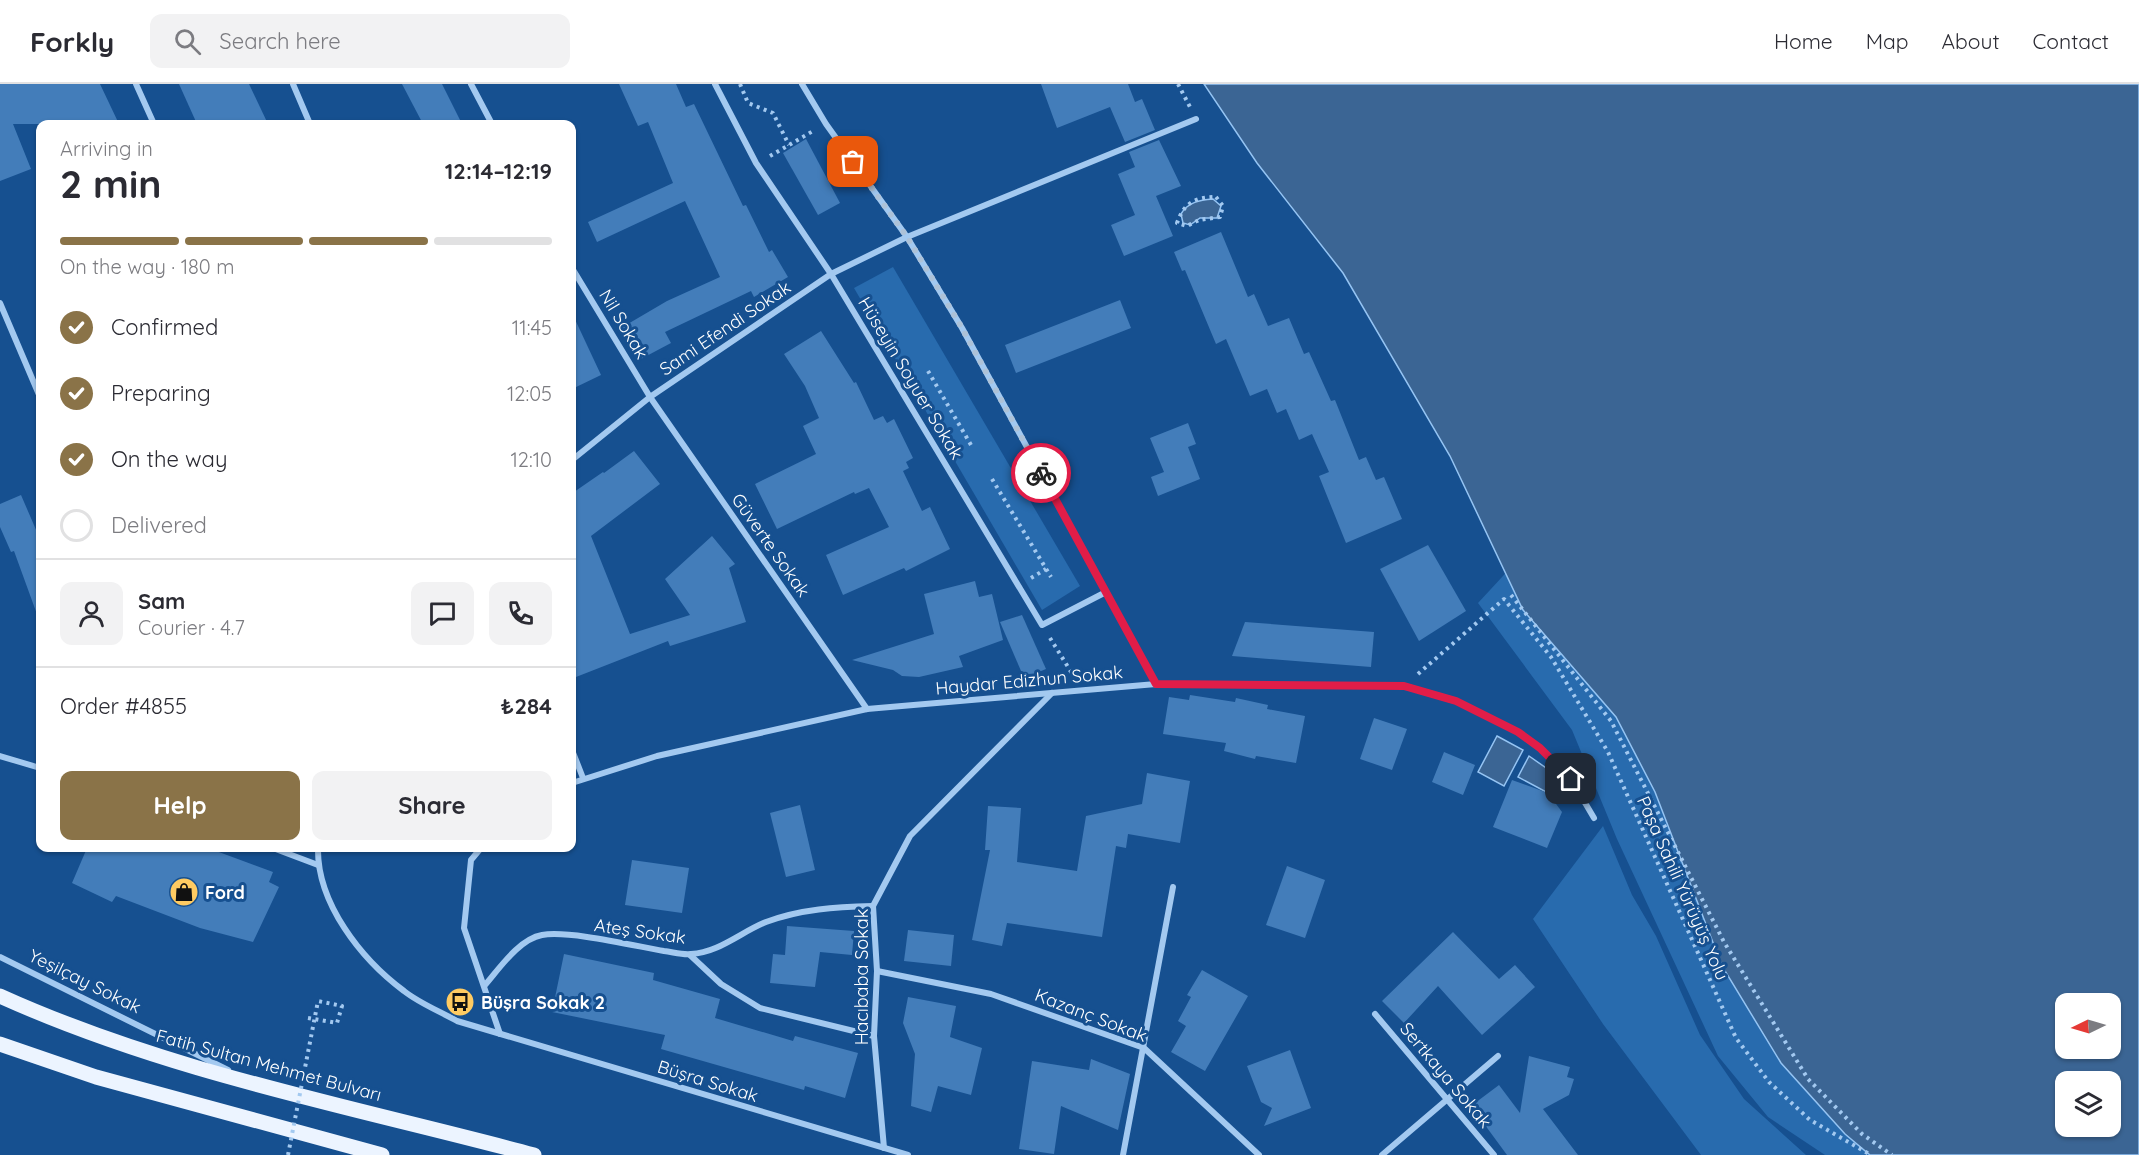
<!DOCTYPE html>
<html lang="en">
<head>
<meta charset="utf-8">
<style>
  :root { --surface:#fff; --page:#f2f2f3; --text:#2b2b33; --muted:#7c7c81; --line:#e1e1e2; --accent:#8a7348 }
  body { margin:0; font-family:Quicksand,sans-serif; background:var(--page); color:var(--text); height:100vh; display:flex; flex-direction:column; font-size:22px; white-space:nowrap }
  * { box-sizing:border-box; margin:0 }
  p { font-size:20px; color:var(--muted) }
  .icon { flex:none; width:33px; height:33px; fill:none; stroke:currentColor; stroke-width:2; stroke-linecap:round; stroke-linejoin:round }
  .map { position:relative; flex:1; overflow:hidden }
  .details { position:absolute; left:36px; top:36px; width:540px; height:732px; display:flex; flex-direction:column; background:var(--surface); border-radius:12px; box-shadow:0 2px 4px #0004 }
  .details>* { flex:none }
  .needle { width:39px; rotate:265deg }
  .controls { position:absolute; left:2055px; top:909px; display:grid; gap:12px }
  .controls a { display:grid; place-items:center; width:66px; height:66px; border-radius:12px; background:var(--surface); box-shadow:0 2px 4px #0004; font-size:30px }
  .pin { position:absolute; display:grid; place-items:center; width:51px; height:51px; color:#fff; margin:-26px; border-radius:12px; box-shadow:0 3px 9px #0006 }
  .courier { position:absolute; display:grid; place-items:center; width:60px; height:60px; margin:-30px; border:4px solid #e11d48; border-radius:50%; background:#fff; color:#222; box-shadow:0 2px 8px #0007 }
  .summary em { font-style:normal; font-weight:700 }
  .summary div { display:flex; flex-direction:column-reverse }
  .summary { display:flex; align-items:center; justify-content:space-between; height:102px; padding:0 24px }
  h1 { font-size:39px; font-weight:700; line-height:45px }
  .bar { display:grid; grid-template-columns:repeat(4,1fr); gap:9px 6px; align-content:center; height:72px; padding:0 24px }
  .bar i { height:8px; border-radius:4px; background:var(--line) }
  .bar .selected { background:var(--accent) }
  .bar p { grid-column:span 4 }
  .line { display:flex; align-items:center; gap:15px; padding:0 24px; border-top:2px solid var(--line) }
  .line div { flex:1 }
  .round { display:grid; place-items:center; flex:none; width:63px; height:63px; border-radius:12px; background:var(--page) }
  ol { padding:0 24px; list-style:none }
  li { display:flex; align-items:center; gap:18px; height:66px }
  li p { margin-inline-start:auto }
  li .icon { padding:6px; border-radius:50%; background:var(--accent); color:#fff; stroke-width:4 }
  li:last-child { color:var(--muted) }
  li i { width:33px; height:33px; border:3px solid var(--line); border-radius:50% }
  .action { display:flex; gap:12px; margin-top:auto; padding:12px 24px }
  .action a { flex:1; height:69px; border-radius:12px; background:var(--accent); color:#fff; font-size:24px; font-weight:700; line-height:69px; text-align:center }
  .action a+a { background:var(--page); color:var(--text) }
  header { display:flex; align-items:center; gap:36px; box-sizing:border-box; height:84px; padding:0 30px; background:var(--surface); border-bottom:2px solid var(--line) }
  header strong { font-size:28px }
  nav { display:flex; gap:33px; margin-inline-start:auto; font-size:21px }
  .search { width:420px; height:54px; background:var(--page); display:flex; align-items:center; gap:15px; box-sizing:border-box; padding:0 21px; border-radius:12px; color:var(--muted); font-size:22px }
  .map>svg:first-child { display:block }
  .green { fill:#286bae }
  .water { fill:#3b6594; stroke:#95c4f3; stroke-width:1.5; fill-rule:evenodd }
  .building { fill:#437dba }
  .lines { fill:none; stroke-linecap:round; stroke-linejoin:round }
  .path { stroke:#a3c9f0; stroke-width:4; stroke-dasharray:3 4.5; stroke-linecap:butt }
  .street { stroke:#a3c9f0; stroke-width:6 }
  .primary { stroke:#ecf4ff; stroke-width:15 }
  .path-bridge { stroke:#a3c9f0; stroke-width:4; stroke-dasharray:3 4.5; stroke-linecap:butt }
  .done { stroke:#adc2d8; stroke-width:6; stroke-dasharray:0 10.8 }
  .route { stroke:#e11d48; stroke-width:8 }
  .labels { text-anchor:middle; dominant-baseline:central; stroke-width:6; stroke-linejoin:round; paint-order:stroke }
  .street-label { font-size:18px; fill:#fff; stroke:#165090 }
  .poi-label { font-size:18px; font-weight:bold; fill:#fff; stroke:#165090; text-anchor:start }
</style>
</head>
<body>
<header>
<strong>Forkly</strong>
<div class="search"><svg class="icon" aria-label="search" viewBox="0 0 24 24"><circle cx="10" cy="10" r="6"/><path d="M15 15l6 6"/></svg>Search here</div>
<nav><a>Home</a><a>Map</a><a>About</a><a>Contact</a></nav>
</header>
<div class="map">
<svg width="2139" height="1071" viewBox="0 0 2139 1071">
  <rect width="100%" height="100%" fill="#165090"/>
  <g class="green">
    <path d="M 893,183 L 1080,502 L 1042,526 L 854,204 Z"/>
    <path d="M 1515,479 L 1920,1071 L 1825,1071 L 1768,1033 L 1718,972 L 1617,755 L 1572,646 L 1478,519 Z"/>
    <path d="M 1603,742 L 1632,811 L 1656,852 L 1700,951 L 1744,1015 L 1806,1071 L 1701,1071 L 1603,940 L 1533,835 Z"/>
  </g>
  <g class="water">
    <path d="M 1204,0 L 2139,0 L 2139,1071 L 1870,1071 L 1845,1050 L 1781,979 L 1722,882 L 1655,708 L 1616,633 L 1523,526 L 1450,372 L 1343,189 L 1257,79 ZM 2066,920 L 2110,920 L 2110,964 L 2066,964 ZM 2066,998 L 2110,998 L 2110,1042 L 2066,1042 Z"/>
    <path d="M 1213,115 L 1221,122 L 1217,134 L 1200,134 L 1190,141 L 1183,139 L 1181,130 C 1188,118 1200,116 1213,115 Z"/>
    <path d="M 1497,652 L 1523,666 L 1504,702 L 1478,688 Z"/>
    <path d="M 1529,672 L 1559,693 L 1548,709 L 1518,693 Z"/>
  </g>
  <g class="building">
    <path d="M 0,0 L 100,0 L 119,40 L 13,40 L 31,85 L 0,97 Z"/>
    <path d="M 179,0 L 249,0 L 268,40 L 197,40 Z"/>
    <path d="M 402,0 L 442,0 L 462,40 L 423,40 Z"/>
    <path d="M 619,0 L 676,0 L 686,23 L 694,20 L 743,122 L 746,121 L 769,168 L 772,166 L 788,193 L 754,213 L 751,207 L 665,248 L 671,259 L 639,276 L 621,244 L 667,217 L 720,193 L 685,117 L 597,158 L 588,138 L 673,99 L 648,38 L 638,42 Z"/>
    <path d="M 1041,0 L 1128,0 L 1135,18 L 1142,15 L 1155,46 L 1125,58 L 1110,23 L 1057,44 Z"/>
    <path d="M 806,55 L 840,119 L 818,131 L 783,69 Z"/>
    <path d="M 1159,56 L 1181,102 L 1156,112 L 1173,152 L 1124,172 L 1111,141 L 1135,131 L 1118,90 L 1135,83 L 1129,68 Z"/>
    <path d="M 1221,148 L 1248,213 L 1254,210 L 1268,242 L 1289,234 L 1304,270 L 1309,268 L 1331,317 L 1335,316 L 1359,376 L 1366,373 L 1376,396 L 1384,393 L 1402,435 L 1346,459 L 1319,392 L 1329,388 L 1312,350 L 1299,356 L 1286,325 L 1277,329 L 1267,305 L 1250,312 L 1226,255 L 1216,260 L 1185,186 L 1182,187 L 1174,168 Z"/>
    <path d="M 1120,216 L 1131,244 L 1016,289 L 1005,261 Z"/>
    <path d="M 572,229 L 601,291 L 572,305 Z"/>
    <path d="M 821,247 L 854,299 L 856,298 L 874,336 L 883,332 L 887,339 L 894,335 L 913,374 L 906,378 L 909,384 L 903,387 L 922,427 L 930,423 L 950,465 L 906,487 L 904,484 L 843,511 L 826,471 L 889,443 L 869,404 L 855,410 L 854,408 L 777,445 L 755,400 L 816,370 L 803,342 L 819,334 L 805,302 L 784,270 Z"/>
    <path d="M 1188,339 L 1196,360 L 1188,363 L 1200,395 L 1158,412 L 1151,393 L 1164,388 L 1150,354 Z"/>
    <path d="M 634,367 L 660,400 L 591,452 L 630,550 L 690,531 L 665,495 L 712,452 L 735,480 L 729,484 L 746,538 L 670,562 L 668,557 L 576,593 L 572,580 L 572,405 L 574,408 L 603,388 L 604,389 Z"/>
    <path d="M 21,411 L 40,455 L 38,533 L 14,467 L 11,468 L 0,443 L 0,420 Z"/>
    <path d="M 1428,461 L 1466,527 L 1419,557 L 1380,485 Z"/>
    <path d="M 975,497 L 979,513 L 992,510 L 1003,556 L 959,572 L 963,583 L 919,593 L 902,592 L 893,586 L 852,576 L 934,550 L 924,510 Z"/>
    <path d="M 1022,531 L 1046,585 L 1024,594 L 1000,538 Z"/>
    <path d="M 1245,538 L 1374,548 L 1371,583 L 1232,572 Z"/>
    <path d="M 1190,611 L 1235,618 L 1236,614 L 1268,621 L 1267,625 L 1305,632 L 1296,679 L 1256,672 L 1255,675 L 1224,667 L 1226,659 L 1163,650 L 1169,613 L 1189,616 Z"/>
    <path d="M 1374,634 L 1407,645 L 1392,686 L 1360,675 Z"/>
    <path d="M 1444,668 L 1475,681 L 1463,711 L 1432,698 Z"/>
    <path d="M 1147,689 L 1190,697 L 1180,759 L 1128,750 L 1126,764 L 1116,762 L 1102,853 L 1007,839 L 1002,862 L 972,856 L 990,766 L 985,766 L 988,722 L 1021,724 L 1017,778 L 1077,787 L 1086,732 L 1142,720 Z"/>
    <path d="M 1512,696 L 1548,709 L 1562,728 L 1547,764 L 1493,743 Z"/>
    <path d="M 800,721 L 815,786 L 786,793 L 770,729 Z"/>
    <path d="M 87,764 L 208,764 L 273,788 L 269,798 L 279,803 L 253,858 L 200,844 L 116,812 L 112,818 L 72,799 Z"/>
    <path d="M 632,776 L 689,784 L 682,829 L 625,821 Z"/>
    <path d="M 1287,782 L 1325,796 L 1305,854 L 1266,841 Z"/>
    <path d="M 787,842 L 854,847 L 852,871 L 820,868 L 815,903 L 770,899 L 773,870 L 785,871 Z"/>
    <path d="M 908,846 L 954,851 L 951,882 L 904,877 Z"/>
    <path d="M 1453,848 L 1499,895 L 1515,881 L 1535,903 L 1482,951 L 1438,902 L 1404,939 L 1382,917 Z"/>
    <path d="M 564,870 L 654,889 L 653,896 L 720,915 L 715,934 L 793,957 L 795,952 L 858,969 L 845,1014 L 805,1002 L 804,1006 L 661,965 L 665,951 L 552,928 Z"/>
    <path d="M 1202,886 L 1248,912 L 1205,987 L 1171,968 L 1186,942 L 1178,937 L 1191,913 L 1187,911 Z"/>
    <path d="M 908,913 L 956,922 L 950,953 L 982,964 L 971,1011 L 938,1002 L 931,1028 L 911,1022 L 915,970 L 903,939 Z"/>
    <path d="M 1290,966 L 1311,1024 L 1264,1042 L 1272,1024 L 1261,1018 L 1247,982 Z"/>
    <path d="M 1529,972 L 1570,983 L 1567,993 L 1574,995 L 1569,1011 L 1543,1025 L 1578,1071 L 1507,1071 L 1471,1022 L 1499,1001 L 1520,1029 Z"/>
    <path d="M 1091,975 L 1130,990 L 1118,1046 L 1061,1022 L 1054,1070 L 1019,1065 L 1032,977 L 1089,986 Z"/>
  </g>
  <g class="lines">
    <g class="path">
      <path d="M 740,0 L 748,19 L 773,29 L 789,61"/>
      <path d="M 1178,0 L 1190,23"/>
      <path d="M 770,72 L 813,47"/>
      <path d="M 1216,113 L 1223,122 L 1220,133 L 1199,136 L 1187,142 L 1177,139 C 1184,119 1195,113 1216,113 Z"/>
      <path d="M 928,287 L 971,361"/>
      <path d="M 992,395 L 1051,493"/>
      <path d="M 1031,494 L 1046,485"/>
      <path d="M 1511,511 L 1611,637 L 1724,858 L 1808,995 L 1862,1050 L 1892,1071"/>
      <path d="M 1050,554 L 1073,591"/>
      <path d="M 1418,590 L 1504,515 L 1551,573 L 1608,668 L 1736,954 L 1769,998 L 1810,1036 L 1871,1071"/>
      <path d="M 308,934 L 337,939 L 342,922 L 318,917"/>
    </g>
    <g class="street">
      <path d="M 136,0 L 154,40"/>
      <path d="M 293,0 L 310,40"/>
      <path d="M 471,0 L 492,40"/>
      <path d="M 715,0 L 756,79 L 831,190 L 1042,541 L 1106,508"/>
      <path d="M 802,0 L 826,40 L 907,153 L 962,244 L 1156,600"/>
      <path d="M 572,184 L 650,313 L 867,625"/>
      <path d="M 0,219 L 40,313"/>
      <path d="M 572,376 L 650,313 L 831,190 L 907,153 L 1196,35"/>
      <path d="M 572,666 L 583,694"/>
      <path d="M 0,672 L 40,684"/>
      <path d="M 572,699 L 657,672 L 867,625 L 1156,600 L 1404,602 L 1456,617 L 1518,648 L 1540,664 L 1571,695 L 1594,734"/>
      <path d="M 273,764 L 318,781"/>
      <path d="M 318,764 C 317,819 361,875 404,907 C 419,919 439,927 457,937 L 908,1071"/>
      <path d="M 481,764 L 471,776 L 464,844 L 500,950"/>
      <path d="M 690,871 L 721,900 L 760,924 L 874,952"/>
      <path d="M 0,873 L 228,986"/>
      <path d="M 877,887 L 991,910 L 1144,964 L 1259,1071"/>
      <path d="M 485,901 C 499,885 519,855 542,851 C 568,846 635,862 664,867 C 673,868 682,871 691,870 C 718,869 741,848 766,838 C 801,825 836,823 873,822"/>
      <path d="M 1375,930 L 1494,1071"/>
      <path d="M 884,1064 L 874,952 L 877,887 L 873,822 L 910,752 L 1052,609"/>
      <path d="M 1123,1071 L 1173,803"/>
      <path d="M 1382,1071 L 1498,972"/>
    </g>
    <g class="primary">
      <path d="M 0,912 C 170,989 355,1023 534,1071"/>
      <path d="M 0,960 L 96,993 L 382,1071"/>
    </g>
    <path class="path-bridge" d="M 288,1071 L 318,917"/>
  </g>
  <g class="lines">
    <path class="done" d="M 853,78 L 907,153 L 962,244 L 1041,389"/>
    <path class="route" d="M 1041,389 L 1156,600 L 1404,602 L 1456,617 L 1518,648 L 1540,664 L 1571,695"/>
  </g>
  <defs>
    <g id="shop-disc" transform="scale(1.5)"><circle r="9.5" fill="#ffcb62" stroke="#165090"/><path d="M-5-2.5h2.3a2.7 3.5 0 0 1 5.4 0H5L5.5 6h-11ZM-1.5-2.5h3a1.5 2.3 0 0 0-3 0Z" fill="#111"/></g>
    <g id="bus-disc" transform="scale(1.5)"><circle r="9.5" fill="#ffcb62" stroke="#165090"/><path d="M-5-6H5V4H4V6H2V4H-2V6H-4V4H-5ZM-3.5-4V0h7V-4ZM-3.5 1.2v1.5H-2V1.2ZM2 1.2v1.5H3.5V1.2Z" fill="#111"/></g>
  </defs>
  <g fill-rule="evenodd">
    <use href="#shop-disc" x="184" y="808"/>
    <use href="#bus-disc" x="460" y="918"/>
  </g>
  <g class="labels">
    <g class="street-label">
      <text transform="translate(624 240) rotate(59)">Nil Sokak</text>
      <text transform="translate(725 244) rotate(-34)">Sami Efendi Sokak</text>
      <text transform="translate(911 294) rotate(59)">Hüseyin Soyuer Sokak</text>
      <text transform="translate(771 461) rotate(55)">Güverte Sokak</text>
      <text transform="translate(1029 596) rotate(-5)">Haydar Edizhun Sokak</text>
      <text transform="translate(1683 804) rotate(66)">Paşa Sahili Yürüyüş Yolu</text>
      <text transform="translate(640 847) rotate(8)">Ateş Sokak</text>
      <text transform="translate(861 893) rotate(-90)">Hacıbaba Sokak</text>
      <text transform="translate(85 897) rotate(26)">Yeşilçay Sokak</text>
      <text transform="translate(1091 931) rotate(21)">Kazanç Sokak</text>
      <text transform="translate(269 981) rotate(15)">Fatih Sultan Mehmet Bulvarı</text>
      <text transform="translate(1446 991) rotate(50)">Sertkaya Sokak</text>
      <text transform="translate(708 997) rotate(17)">Büşra Sokak</text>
    </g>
    <g class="poi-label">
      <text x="205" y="808">Ford</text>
      <text x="481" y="918">Büşra Sokak 2</text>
    </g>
  </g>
</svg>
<div class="controls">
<a><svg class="needle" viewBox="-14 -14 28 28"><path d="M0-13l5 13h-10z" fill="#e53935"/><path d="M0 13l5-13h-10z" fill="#7c7c81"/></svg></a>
<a><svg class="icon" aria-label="layers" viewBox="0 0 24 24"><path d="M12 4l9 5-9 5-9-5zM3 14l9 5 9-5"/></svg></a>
</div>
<div class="pin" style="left:853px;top:78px;background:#ea580c"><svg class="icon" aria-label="bag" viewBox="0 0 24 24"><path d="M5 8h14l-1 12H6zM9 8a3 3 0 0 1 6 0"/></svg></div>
<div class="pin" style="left:1571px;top:695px;background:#1f2937"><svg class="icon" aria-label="home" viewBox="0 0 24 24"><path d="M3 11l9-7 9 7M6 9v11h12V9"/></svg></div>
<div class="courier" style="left:1041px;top:389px"><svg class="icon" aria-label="bike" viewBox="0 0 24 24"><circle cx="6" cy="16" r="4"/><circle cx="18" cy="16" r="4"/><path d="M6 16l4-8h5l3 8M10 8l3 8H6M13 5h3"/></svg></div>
<section class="details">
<div class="summary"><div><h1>2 min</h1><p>Arriving in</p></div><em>12:14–12:19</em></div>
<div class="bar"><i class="selected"></i><i class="selected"></i><i class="selected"></i><i></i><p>On the way · 180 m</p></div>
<ol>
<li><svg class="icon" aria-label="check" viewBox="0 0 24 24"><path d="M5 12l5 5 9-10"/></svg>Confirmed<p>11:45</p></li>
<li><svg class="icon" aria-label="check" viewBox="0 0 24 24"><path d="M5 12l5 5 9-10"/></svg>Preparing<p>12:05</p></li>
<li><svg class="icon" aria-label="check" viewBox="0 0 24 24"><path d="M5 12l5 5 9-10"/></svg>On the way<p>12:10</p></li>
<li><i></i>Delivered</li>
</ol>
<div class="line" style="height:108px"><a class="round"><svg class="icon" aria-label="person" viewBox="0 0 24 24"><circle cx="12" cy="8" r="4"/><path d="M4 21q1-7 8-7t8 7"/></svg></a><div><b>Sam</b><p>Courier · 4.7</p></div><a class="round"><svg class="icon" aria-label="chat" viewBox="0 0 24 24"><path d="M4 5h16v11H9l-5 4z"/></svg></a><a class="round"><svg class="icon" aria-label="phone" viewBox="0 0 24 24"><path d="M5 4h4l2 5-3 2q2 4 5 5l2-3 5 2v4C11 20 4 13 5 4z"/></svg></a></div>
<div class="line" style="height:78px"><div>Order #4855</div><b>₺284</b></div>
<div class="action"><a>Help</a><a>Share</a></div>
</section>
</div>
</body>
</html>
